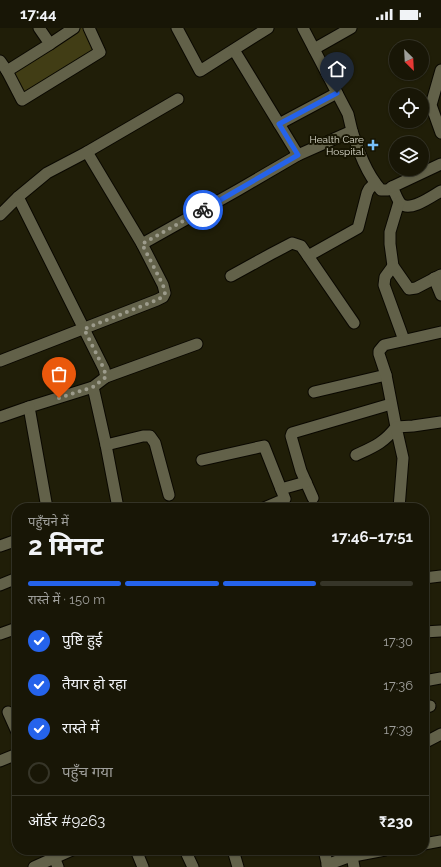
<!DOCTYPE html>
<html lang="hi">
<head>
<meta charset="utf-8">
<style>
  :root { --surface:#181606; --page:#211f10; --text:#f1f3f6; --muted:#9f9f9b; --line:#363528; --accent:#2563eb }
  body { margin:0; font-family:Raleway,"Noto Sans Devanagari",sans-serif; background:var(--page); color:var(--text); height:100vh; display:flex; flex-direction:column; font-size:15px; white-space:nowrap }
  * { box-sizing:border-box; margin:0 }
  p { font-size:13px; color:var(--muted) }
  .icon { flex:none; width:22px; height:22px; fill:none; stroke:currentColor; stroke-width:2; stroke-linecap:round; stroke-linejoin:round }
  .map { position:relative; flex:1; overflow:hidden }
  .side { position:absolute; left:12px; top:475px; width:417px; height:352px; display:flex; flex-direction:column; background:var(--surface); border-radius:16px; box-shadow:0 1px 3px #0004,0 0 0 1px var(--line) }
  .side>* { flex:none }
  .needle { width:26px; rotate:156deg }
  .controls { position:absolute; left:389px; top:12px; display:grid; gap:8px }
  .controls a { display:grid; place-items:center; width:40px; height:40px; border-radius:50%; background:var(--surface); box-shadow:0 1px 3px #0004,0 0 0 1px var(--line); font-size:20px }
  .pin { position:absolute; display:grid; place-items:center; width:34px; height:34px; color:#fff; margin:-41px -17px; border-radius:50% 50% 50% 0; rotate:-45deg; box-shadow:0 0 4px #0007 }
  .pin .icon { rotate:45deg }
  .courier { position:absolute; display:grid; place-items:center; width:40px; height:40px; margin:-20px; border:3px solid #2563eb; border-radius:50%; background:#fff; color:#222; box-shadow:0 1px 5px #0007 }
  .head em { font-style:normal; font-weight:700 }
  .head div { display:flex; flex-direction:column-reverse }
  .head { display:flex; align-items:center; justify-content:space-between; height:68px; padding:0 16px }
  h1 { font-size:26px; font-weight:700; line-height:30px }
  .bar { display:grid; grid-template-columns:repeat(4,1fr); gap:6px 4px; align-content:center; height:48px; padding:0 16px }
  .bar i { height:5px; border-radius:3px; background:var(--line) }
  .bar .current { background:var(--accent) }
  .bar p { grid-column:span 4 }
  .line { display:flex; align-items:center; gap:10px; padding:0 16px; border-top:1px solid var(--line) }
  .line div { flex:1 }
  ol { padding:0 16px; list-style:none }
  li { display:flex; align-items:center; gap:12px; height:44px }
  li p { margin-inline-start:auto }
  li .icon { padding:4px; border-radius:50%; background:var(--accent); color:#fff; stroke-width:4 }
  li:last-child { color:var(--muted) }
  li i { width:22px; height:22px; border:2px solid var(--line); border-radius:50% }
  .status { display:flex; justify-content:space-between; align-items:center; height:28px; padding:0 20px; background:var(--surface); direction:ltr }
  .status svg { height:11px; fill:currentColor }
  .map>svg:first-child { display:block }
  .green { fill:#413d15 }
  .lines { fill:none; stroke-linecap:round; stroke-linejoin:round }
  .minor-casing { stroke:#0a0800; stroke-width:13 }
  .minor { stroke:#626149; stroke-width:11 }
  .done { stroke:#9c9b8b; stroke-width:4; stroke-dasharray:0 7.2 }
  .route { stroke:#2563eb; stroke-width:5 }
  .poi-dot { fill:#78bff8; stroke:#171502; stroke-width:1.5 }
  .labels { text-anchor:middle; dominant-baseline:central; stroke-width:4; stroke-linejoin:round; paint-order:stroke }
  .poi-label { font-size:10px; fill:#dfdfd1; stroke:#171502; text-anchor:end }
</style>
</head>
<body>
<div class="status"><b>17:44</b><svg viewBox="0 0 49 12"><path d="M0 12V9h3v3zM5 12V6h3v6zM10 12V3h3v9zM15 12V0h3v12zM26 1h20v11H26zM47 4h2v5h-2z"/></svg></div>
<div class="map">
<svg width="441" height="839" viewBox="0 0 441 839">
  <rect width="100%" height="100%" fill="#201e08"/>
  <path class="green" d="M 80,0 L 88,0 L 98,25 L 25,69 L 11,45 Z"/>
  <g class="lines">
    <g class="minor-casing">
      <g id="minor">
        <path d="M 177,0 L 200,43 L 268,0"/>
        <path d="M 50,16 L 74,0"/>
        <path d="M 314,21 L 351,0"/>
        <path d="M 234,22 L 298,127"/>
        <path d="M 0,33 L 7,43 L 50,16 L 39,0"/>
        <path d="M 441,42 L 431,77 L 441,105"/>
        <path d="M 7,43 L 22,72 L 100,24 L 89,0"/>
        <path d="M 279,96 L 337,65 L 303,0"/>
        <path d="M 352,103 C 359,124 366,145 381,162 L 388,162 L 392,159 C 395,164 397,172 401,176 C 411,184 432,168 441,163"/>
        <path d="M 87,124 L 178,71"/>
        <path d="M 392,159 L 441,136"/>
        <path d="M 399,174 L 390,204 L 390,216 L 393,238 L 409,261 L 416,260 L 441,247"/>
        <path d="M 0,187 L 18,169 L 104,341 L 106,349 L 93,359 L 29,379 L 47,480"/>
        <path d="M 142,216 L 238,162 L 298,127 L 352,103 L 348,86 L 337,65"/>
        <path d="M 308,228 L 358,200 L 367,165 L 369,161 L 375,155"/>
        <path d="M 393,238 L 385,249 L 384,257 L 404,312"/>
        <path d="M 231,248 L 271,226 L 292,215 L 301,218 L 308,228 L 354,295"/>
        <path d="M 434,250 L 441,267"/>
        <path d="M 0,333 L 157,272 L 163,269 L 165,265 L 163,257 L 142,216 L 87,124 L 47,145 L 18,169"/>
        <path d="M 106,349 L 197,316"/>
        <path d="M 93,359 L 106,417 L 118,480"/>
        <path d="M 314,364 L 386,347"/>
        <path d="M 0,389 L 29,379"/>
        <path d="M 106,417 L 143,408 L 150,408 L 155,415 L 169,467"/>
        <path d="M 356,427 C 373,419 384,415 396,399 L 386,347 L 379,326 L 379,323 L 384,317 L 441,304"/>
        <path d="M 202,432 L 264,418 L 281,461"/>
        <path d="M 313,470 L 301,443 L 291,408 L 292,405 L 391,376"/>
        <path d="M 264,480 L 285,471 L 281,461 L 306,454"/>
        <path d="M 399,480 L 403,430 L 396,399 L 413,398 L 441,394"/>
        <path d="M 0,518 L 17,512"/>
        <path d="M 424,550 L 441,548"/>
        <path d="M 0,557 L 17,550"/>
        <path d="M 424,604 L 441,603"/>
        <path d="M 0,606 L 17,600"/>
        <path d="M 424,653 L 441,650"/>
        <path d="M 424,680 L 430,678"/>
        <path d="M 8,684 L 17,704"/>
        <path d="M 424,715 L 441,706"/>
        <path d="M 0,733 L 17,726"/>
        <path d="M 424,816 L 441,813"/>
        <path d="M 136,822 L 143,839"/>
        <path d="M 185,822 L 193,839"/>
        <path d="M 233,822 L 238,839"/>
        <path d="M 324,822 L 328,839"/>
        <path d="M 352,828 L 354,839"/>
        <path d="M 54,829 L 58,839"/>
        <path d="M 327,837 L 348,829 L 385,822"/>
        <path d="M 34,839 L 72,822"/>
      </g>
    </g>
    <use href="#minor" class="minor"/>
  </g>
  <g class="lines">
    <path class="done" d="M 59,370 L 93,359 L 106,349 L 104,341 L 84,301 L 157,272 L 162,269 L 165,266 L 163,257 L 142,216 L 203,182"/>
    <path class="route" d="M 203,182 L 298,127 L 279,96 L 337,65"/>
  </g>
  <path class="poi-dot" d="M371 111h4v4h4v4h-4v4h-4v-4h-4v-4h4z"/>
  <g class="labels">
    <g class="poi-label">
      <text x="364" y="111">Health Care<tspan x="364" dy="12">Hospital</tspan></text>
    </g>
  </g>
</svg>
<div class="controls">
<a><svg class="needle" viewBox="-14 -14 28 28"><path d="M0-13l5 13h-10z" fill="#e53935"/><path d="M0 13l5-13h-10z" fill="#9f9f9b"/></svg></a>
<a><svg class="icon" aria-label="locate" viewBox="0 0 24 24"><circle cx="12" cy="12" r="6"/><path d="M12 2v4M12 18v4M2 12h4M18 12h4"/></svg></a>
<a><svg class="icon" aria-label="layers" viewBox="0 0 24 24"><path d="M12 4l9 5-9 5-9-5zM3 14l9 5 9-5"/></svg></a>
</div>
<div class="pin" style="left:59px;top:370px;background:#ea580c"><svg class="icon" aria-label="bag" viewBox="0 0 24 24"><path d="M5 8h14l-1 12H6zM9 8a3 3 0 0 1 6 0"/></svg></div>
<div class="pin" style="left:337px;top:65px;background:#1f2937"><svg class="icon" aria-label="home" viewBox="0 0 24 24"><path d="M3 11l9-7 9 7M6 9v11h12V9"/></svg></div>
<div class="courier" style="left:203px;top:182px"><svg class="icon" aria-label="bike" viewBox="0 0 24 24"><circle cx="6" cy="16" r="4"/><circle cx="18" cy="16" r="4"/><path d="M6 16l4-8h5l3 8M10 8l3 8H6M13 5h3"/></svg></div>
<section class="side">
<div class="head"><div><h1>2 मिनट</h1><p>पहुँचने में</p></div><em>17:46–17:51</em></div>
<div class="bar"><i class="current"></i><i class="current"></i><i class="current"></i><i></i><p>रास्ते में · 150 m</p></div>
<ol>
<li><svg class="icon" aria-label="check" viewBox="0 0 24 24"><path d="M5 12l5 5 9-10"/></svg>पुष्टि हुई<p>17:30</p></li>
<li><svg class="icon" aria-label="check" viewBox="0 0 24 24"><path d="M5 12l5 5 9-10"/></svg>तैयार हो रहा<p>17:36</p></li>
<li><svg class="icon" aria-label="check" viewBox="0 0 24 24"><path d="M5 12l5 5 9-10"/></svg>रास्ते में<p>17:39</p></li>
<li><i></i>पहुँच गया</li>
</ol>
<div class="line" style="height:52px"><div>ऑर्डर #9263</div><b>₹230</b></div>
</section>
</div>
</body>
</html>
